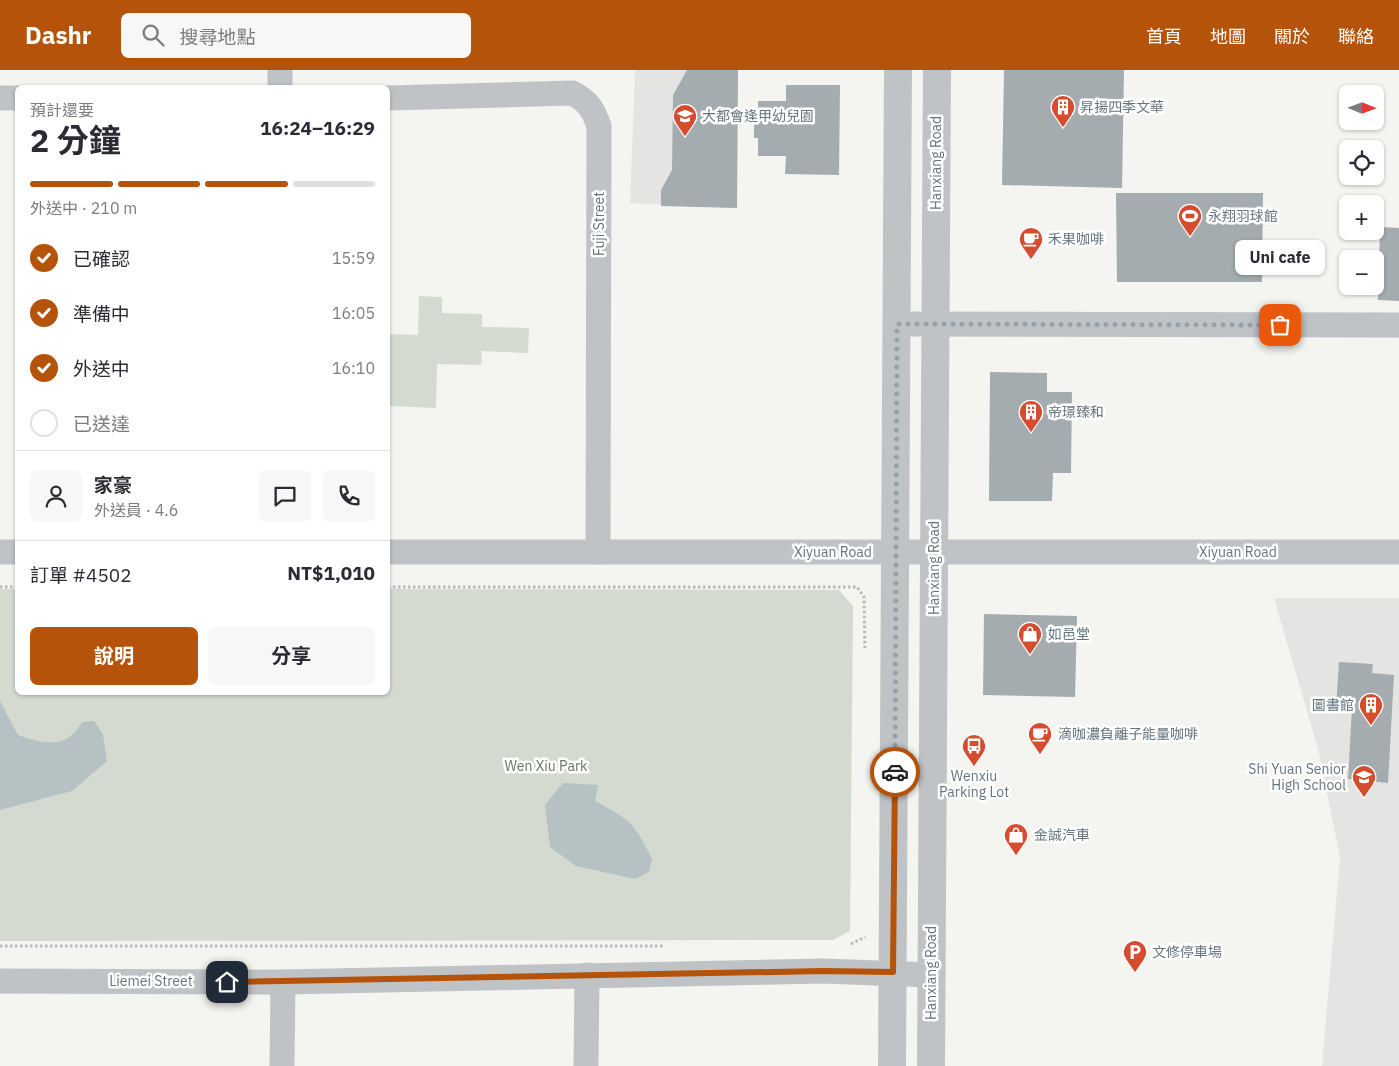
<!DOCTYPE html>
<html lang="zh-TW">
<head>
<meta charset="utf-8">
<style>
  :root { --surface:#fff; --page:#f7f7f7; --text:#2b2b33; --muted:#7c7c81; --line:#e1e1e2; --accent:#b45309 }
  body { margin:0; font-family:"IBM Plex Sans","Noto Sans TC",sans-serif; background:var(--page); color:var(--text); height:100vh; display:flex; flex-direction:column; font-size:19px; white-space:nowrap }
  * { box-sizing:border-box; margin:0 }
  p { font-size:16px; color:var(--muted) }
  .icon { flex:none; width:28px; height:28px; fill:none; stroke:currentColor; stroke-width:2; stroke-linecap:round; stroke-linejoin:round }
  .map { position:relative; flex:1; overflow:hidden }
  .side { position:absolute; left:15px; top:15px; width:375px; height:610px; display:flex; flex-direction:column; background:var(--surface); border-radius:8px; box-shadow:0 1px 4px #0004 }
  .side>* { flex:none }
  .needle { width:32px; rotate:91deg }
  .tools { position:absolute; left:1339px; top:15px; display:grid; gap:10px }
  .tools a { display:grid; place-items:center; width:45px; height:45px; border-radius:8px; background:var(--surface); box-shadow:0 1px 4px #0004; font-size:25px }
  .pin { position:absolute; display:grid; place-items:center; width:42px; height:42px; color:#fff; margin:-21px; border-radius:10px; box-shadow:0 2px 8px #0006 }
  .courier { position:absolute; display:grid; place-items:center; width:50px; height:50px; margin:-25px; border:4px solid #b45309; border-radius:50%; background:#fff; color:#222; box-shadow:0 1px 6px #0007 }
  .bubble { position:absolute; height:35px; border-radius:8px; background:var(--surface); box-shadow:0 1px 4px #0004; font-size:16px; font-weight:700; line-height:35px; text-align:center }
  .head em { font-style:normal; font-weight:700 }
  .head div { display:flex; flex-direction:column-reverse }
  .head { display:flex; align-items:center; justify-content:space-between; height:85px; padding:0 15px }
  h1 { font-size:32px; font-weight:700; line-height:38px }
  .bar { display:grid; grid-template-columns:repeat(4,1fr); gap:8px 5px; align-content:center; height:60px; padding:0 15px }
  .bar i { height:6px; border-radius:4px; background:var(--line) }
  .bar .active { background:var(--accent) }
  .bar p { grid-column:span 4 }
  .line { display:flex; align-items:center; gap:12px; padding:0 15px; border-top:1px solid var(--line) }
  .line div { flex:1 }
  .round { display:grid; place-items:center; flex:none; width:52px; height:52px; border-radius:8px; background:var(--page) }
  ol { padding:0 15px; list-style:none }
  li { display:flex; align-items:center; gap:15px; height:55px }
  li p { margin-inline-start:auto }
  li .icon { padding:5px; border-radius:50%; background:var(--accent); color:#fff; stroke-width:4 }
  li:last-child { color:var(--muted) }
  li i { width:28px; height:28px; border:2px solid var(--line); border-radius:50% }
  .cta { display:flex; gap:10px; margin-top:auto; padding:10px 15px }
  .cta a { flex:1; height:58px; border-radius:8px; background:var(--accent); color:#fff; font-size:20px; font-weight:700; line-height:58px; text-align:center }
  .cta a+a { background:var(--page); color:var(--text) }
  header { display:flex; align-items:center; gap:30px; box-sizing:border-box; height:70px; padding:0 25px; background:var(--accent); color:#fff }
  header strong { font-size:24px }
  nav { display:flex; gap:28px; margin-inline-start:auto; font-size:18px }
  .search { width:350px; height:45px; background:var(--page); display:flex; align-items:center; gap:12px; box-sizing:border-box; padding:0 18px; border-radius:8px; color:var(--muted); font-size:19px }
  .map>svg:first-child { display:block }
  .built { fill:#e4e5e3 }
  .green { fill:#d5dad1 }
  .water { fill:#b6c1c4 }
  .building { fill:#a4acb0 }
  .lines { fill:none; stroke-linecap:round; stroke-linejoin:round }
  .path { stroke:#b7babc; stroke-width:3; stroke-dasharray:2.5 2.5; stroke-linecap:butt }
  .minor { stroke:#bfc3c6; stroke-width:25 }
  .tertiary { stroke:#bfc3c6; stroke-width:28 }
  .done { stroke:#97a1a7; stroke-width:5; stroke-dasharray:0 9 }
  .route { stroke:#b45309; stroke-width:6 }
  .labels { text-anchor:middle; dominant-baseline:central; stroke-width:5; stroke-linejoin:round; paint-order:stroke }
  .poi-label { font-size:14px; fill:#65757f; stroke:#fff; text-anchor:start }
  .street-label { font-size:14px; fill:#65757f; stroke:#fff }
  .park-label { font-size:14px; fill:#687763; stroke:#fff }
</style>
</head>
<body>
<header>
<strong>Dashr</strong>
<div class="search"><svg class="icon" aria-label="search" viewBox="0 0 24 24"><circle cx="10" cy="10" r="6"/><path d="M15 15l6 6"/></svg>搜尋地點</div>
<nav><a>首頁</a><a>地圖</a><a>關於</a><a>聯絡</a></nav>
</header>
<div class="map">
<svg width="1399" height="996" viewBox="0 0 1399 996">
  <rect width="100%" height="100%" fill="#f4f4f0"/>
  <g class="built">
    <path d="M 635,0 L 738,0 L 737,138 L 630,133 Z"/>
    <path d="M 1274,528 L 1399,528 L 1399,996 L 1322,996 L 1340,787 L 1318,679 Z"/>
  </g>
  <g class="green">
    <path d="M 419,226 L 442,227 L 442,243 L 482,244 L 482,257 L 529,258 L 528,283 L 482,281 L 481,295 L 437,294 L 436,338 L 388,336 L 388,264 L 418,265 Z"/>
    <path d="M 0,519 L 17,519 L 18,622 L 388,622 L 388,519 L 839,520 L 853,536 L 850,861 L 833,870 L 0,871 Z"/>
  </g>
  <g class="water">
    <path d="M 0,631 L 18,665 C 43,674 67,680 82,652 L 94,651 L 103,665 L 107,691 L 72,721 L 0,740 Z"/>
    <path d="M 563,713 L 598,715 L 595,731 C 629,749 636,754 652,790 L 649,802 L 635,809 L 576,796 L 550,777 L 545,735 Z"/>
  </g>
  <g class="building">
    <path d="M 687,0 L 738,0 L 737,138 L 661,136 L 661,120 L 672,100 L 673,25 Z"/>
    <path d="M 1004,0 L 1124,0 L 1122,118 L 1002,115 Z"/>
    <path d="M 786,15 L 840,15 L 839,105 L 785,104 L 786,86 L 758,86 L 758,68 L 754,68 L 754,46 L 758,46 L 758,31 L 786,31 Z"/>
    <path d="M 1116,123 L 1263,123 L 1262,212 L 1117,212 Z"/>
    <path d="M 1380,157 L 1399,158 L 1399,231 L 1378,230 Z"/>
    <path d="M 990,302 L 1047,303 L 1047,322 L 1072,322 L 1071,403 L 1053,403 L 1052,431 L 989,431 Z"/>
    <path d="M 984,544 L 1077,546 L 1075,627 L 983,625 Z"/>
    <path d="M 1339,592 L 1373,594 L 1372,603 L 1394,605 L 1388,713 L 1348,709 L 1352,638 L 1336,637 Z"/>
  </g>
  <g class="lines">
    <g class="path">
      <path d="M 0,517 L 18,517"/>
      <path d="M 388,517 L 857,517 L 864,527 L 865,579"/>
      <path d="M 851,874 L 865,867"/>
      <path d="M 0,876 L 664,876"/>
    </g>
    <g class="minor">
      <path d="M 280,18 L 280,0"/>
      <path d="M 0,28 L 18,28"/>
      <path d="M 388,28 L 572,23 C 588,31 593,39 599,56 L 598,482"/>
      <path d="M 897,254 L 1399,255"/>
      <path d="M 0,482 L 18,482"/>
      <path d="M 388,482 L 1399,482"/>
      <path d="M 0,911 L 283,912 L 823,901 L 931,905"/>
      <path d="M 282,996 L 283,912"/>
      <path d="M 586,996 L 587,905"/>
    </g>
    <g class="tertiary">
      <path d="M 892,996 L 898,0"/>
      <path d="M 931,996 L 937,0"/>
    </g>
  </g>
  <g class="lines">
    <path class="done" d="M 895,702 L 897,254 L 1280,255"/>
    <path class="route" d="M 227,912 L 823,901 L 893,902 L 895,702"/>
  </g>
  <defs>
    <g id="building-pin" transform="scale(1.25)"><path d="M0 17L-7.5 6A9.5 9.5 0 1 1 7.5 6Z" fill="#d64c2e" stroke="#fff"/><path d="M-4-6H4V6H1V3H-1V6H-4ZM-2.5-4.3h1.7v1.8h-1.7ZM.8-4.3h1.7v1.8H.8ZM-2.5-1h1.7V.8h-1.7ZM.8-1h1.7V.8H.8Z" fill="#fff"/></g>
    <g id="school-pin" transform="scale(1.25)"><path d="M0 17L-7.5 6A9.5 9.5 0 1 1 7.5 6Z" fill="#d64c2e" stroke="#fff"/><path d="M0-5L7-2L0 1L-7-2ZM-4 1L0 2.5L4 1V4Q0 6-4 4Z" fill="#fff"/></g>
    <g id="stadium-pin" transform="scale(1.25)"><path d="M0 17L-7.5 6A9.5 9.5 0 1 1 7.5 6Z" fill="#d64c2e" stroke="#fff"/><path d="M0-5a6.5 5 0 1 0 0 10a6.5 5 0 1 0 0-10ZM-3.5-1.8h7v3.6h-7Z" fill="#fff"/></g>
    <g id="cafe-pin" transform="scale(1.25)"><path d="M0 17L-7.5 6A9.5 9.5 0 1 1 7.5 6Z" fill="#d64c2e" stroke="#fff"/><path d="M-5.5-4.5H6V0H3Q3 3.5 0 3.5H-2.5Q-5.5 3.5-5.5 0ZM3-3.2v2h1.7v-2ZM-6 4.5H4V6H-6Z" fill="#fff"/></g>
    <g id="shop-pin" transform="scale(1.25)"><path d="M0 17L-7.5 6A9.5 9.5 0 1 1 7.5 6Z" fill="#d64c2e" stroke="#fff"/><path d="M-5-2.5h2.3a2.7 3.5 0 0 1 5.4 0H5L5.5 6h-11ZM-1.5-2.5h3a1.5 2.3 0 0 0-3 0Z" fill="#fff"/></g>
    <g id="bus-pin" transform="scale(1.25)"><path d="M0 17L-7.5 6A9.5 9.5 0 1 1 7.5 6Z" fill="#d64c2e" stroke="#fff"/><path d="M-5-6H5V4H4V6H2V4H-2V6H-4V4H-5ZM-3.5-4V0h7V-4ZM-3.5 1.2v1.5H-2V1.2ZM2 1.2v1.5H3.5V1.2Z" fill="#fff"/></g>
    <g id="parking-pin" transform="scale(1.25)"><path d="M0 17L-7.5 6A9.5 9.5 0 1 1 7.5 6Z" fill="#d64c2e" stroke="#fff"/><path d="M-3.5-5.5H1a3.5 3.5 0 0 1 0 7H-1V5.5H-3.5ZM-1-3.4V-.6H.8a1.4 1.4 0 0 0 0-2.8Z" fill="#fff"/></g>
  </defs>
  <g fill-rule="evenodd">
    <use href="#building-pin" x="1063" y="37"/>
    <use href="#school-pin" x="685" y="46"/>
    <use href="#stadium-pin" x="1190" y="146"/>
    <use href="#cafe-pin" x="1031" y="169"/>
    <use href="#building-pin" x="1031" y="342"/>
    <use href="#shop-pin" x="1030" y="564"/>
    <use href="#building-pin" x="1371" y="635"/>
    <use href="#cafe-pin" x="1040" y="664"/>
    <use href="#bus-pin" x="974" y="676"/>
    <use href="#school-pin" x="1364" y="707"/>
    <use href="#shop-pin" x="1016" y="765"/>
    <use href="#parking-pin" x="1135" y="882"/>
  </g>
  <g class="labels">
    <g class="poi-label">
      <text x="1080" y="37">昇揚四季文華</text>
      <text x="702" y="46">大都會逢甲幼兒園</text>
      <text x="1208" y="146">永翔羽球館</text>
      <text x="1048" y="169">禾果咖啡</text>
      <text x="1048" y="342">帝璟臻和</text>
      <text x="1048" y="564">如邑堂</text>
      <text x="1354" y="635" text-anchor="end">圖書館</text>
      <text x="1058" y="664">滴咖濃負離子能量咖啡</text>
      <text x="1346" y="699" text-anchor="end">Shi Yuan Senior<tspan x="1346" dy="16">High School</tspan></text>
      <text x="974" y="706" text-anchor="middle">Wenxiu<tspan x="974" dy="16">Parking Lot</tspan></text>
      <text x="1034" y="765">金誠汽車</text>
      <text x="1152" y="882">文修停車場</text>
    </g>
    <g class="street-label">
      <text transform="translate(936 93) rotate(-90)">Hanxiang Road</text>
      <text transform="translate(599 154) rotate(-90)">Fuji Street</text>
      <text x="833" y="482">Xiyuan Road</text>
      <text x="1238" y="482">Xiyuan Road</text>
      <text transform="translate(934 498) rotate(-90)">Hanxiang Road</text>
      <text transform="translate(931 903) rotate(-90)">Hanxiang Road</text>
      <text x="151" y="911">Liemei Street</text>
    </g>
    <g class="park-label">
      <text x="546" y="696">Wen Xiu Park</text>
    </g>
  </g>
</svg>
<div class="tools">
<a><svg class="needle" viewBox="-14 -14 28 28"><path d="M0-13l5 13h-10z" fill="#e53935"/><path d="M0 13l5-13h-10z" fill="#7c7c81"/></svg></a>
<a><svg class="icon" aria-label="locate" viewBox="0 0 24 24"><circle cx="12" cy="12" r="6"/><path d="M12 2v4M12 18v4M2 12h4M18 12h4"/></svg></a>
<a>+</a>
<a>−</a>
</div>
<div class="pin" style="left:1280px;top:255px;background:#ea580c"><svg class="icon" aria-label="bag" viewBox="0 0 24 24"><path d="M5 8h14l-1 12H6zM9 8a3 3 0 0 1 6 0"/></svg></div>
<div class="pin" style="left:227px;top:912px;background:#1f2937"><svg class="icon" aria-label="home" viewBox="0 0 24 24"><path d="M3 11l9-7 9 7M6 9v11h12V9"/></svg></div>
<div class="courier" style="left:895px;top:702px"><svg class="icon" aria-label="car" viewBox="0 0 24 24"><path d="M5 17H2v-5l4-1 3-4h7l3 4 3 1v5h-3M9 17h6M6 11h13"/><circle cx="7" cy="17" r="2"/><circle cx="17" cy="17" r="2"/></svg></div>
<div class="bubble" style="left:1235px;top:170px;width:90px">Uni cafe</div>
<section class="side">
<div class="head"><div><h1>2 分鐘</h1><p>預計還要</p></div><em>16:24–16:29</em></div>
<div class="bar"><i class="active"></i><i class="active"></i><i class="active"></i><i></i><p>外送中 · 210 m</p></div>
<ol>
<li><svg class="icon" aria-label="check" viewBox="0 0 24 24"><path d="M5 12l5 5 9-10"/></svg>已確認<p>15:59</p></li>
<li><svg class="icon" aria-label="check" viewBox="0 0 24 24"><path d="M5 12l5 5 9-10"/></svg>準備中<p>16:05</p></li>
<li><svg class="icon" aria-label="check" viewBox="0 0 24 24"><path d="M5 12l5 5 9-10"/></svg>外送中<p>16:10</p></li>
<li><i></i>已送達</li>
</ol>
<div class="line" style="height:90px"><a class="round"><svg class="icon" aria-label="person" viewBox="0 0 24 24"><circle cx="12" cy="8" r="4"/><path d="M4 21q1-7 8-7t8 7"/></svg></a><div><b>家豪</b><p>外送員 · 4.6</p></div><a class="round"><svg class="icon" aria-label="chat" viewBox="0 0 24 24"><path d="M4 5h16v11H9l-5 4z"/></svg></a><a class="round"><svg class="icon" aria-label="phone" viewBox="0 0 24 24"><path d="M5 4h4l2 5-3 2q2 4 5 5l2-3 5 2v4C11 20 4 13 5 4z"/></svg></a></div>
<div class="line" style="height:65px"><div>訂單 #4502</div><b>NT$1,010</b></div>
<div class="cta"><a>說明</a><a>分享</a></div>
</section>
</div>
</body>
</html>
